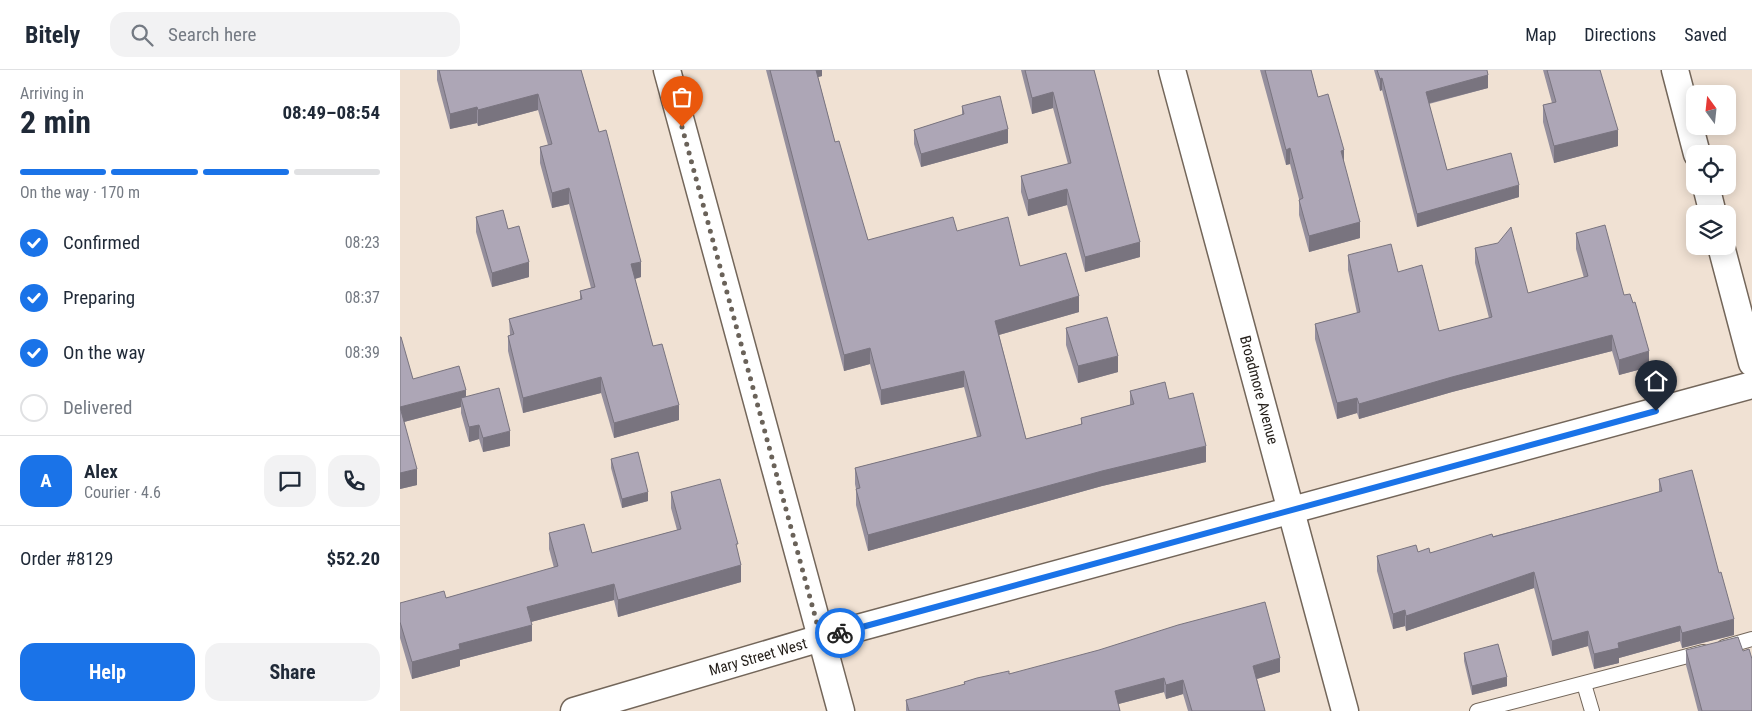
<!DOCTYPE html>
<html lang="en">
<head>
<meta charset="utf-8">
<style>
  :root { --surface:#fff; --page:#f2f2f3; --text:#1f2937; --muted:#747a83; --line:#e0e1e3; --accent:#1a73e8 }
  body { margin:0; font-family:"Roboto Condensed",sans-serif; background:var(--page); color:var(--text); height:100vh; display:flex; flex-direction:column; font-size:19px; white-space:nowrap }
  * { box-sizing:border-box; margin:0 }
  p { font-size:16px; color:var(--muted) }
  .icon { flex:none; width:28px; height:28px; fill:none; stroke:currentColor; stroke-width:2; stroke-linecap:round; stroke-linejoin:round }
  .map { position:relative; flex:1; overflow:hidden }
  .side { display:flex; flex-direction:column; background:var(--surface); width:400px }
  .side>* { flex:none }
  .needle { width:32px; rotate:345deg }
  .controls { position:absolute; left:1286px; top:15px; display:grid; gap:10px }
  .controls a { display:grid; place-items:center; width:50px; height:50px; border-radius:10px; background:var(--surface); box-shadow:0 2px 12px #0003; font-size:25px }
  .pin { position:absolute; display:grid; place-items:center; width:42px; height:42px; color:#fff; margin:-51px -21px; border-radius:50% 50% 50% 0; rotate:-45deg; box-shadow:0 0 5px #0007 }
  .pin .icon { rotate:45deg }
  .courier { position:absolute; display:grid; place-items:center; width:50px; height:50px; margin:-25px; border:4px solid #1a73e8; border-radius:50%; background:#fff; color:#222; box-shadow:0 1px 6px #0007 }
  .summary em { font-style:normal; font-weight:700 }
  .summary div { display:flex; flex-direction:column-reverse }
  .summary { display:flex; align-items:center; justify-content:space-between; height:85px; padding:0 20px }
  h1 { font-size:32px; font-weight:700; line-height:38px }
  .bar { display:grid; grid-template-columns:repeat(4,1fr); gap:8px 5px; align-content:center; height:60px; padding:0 20px }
  .bar i { height:6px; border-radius:4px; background:var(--line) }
  .bar .current { background:var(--accent) }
  .bar p { grid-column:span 4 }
  .line { display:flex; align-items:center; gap:12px; padding:0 20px; border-top:1px solid var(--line) }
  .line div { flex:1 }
  .round { display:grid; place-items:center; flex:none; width:52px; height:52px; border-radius:15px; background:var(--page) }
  ol { padding:0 20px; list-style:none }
  li { display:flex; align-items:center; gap:15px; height:55px }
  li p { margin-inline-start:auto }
  li .icon { padding:5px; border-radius:50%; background:var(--accent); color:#fff; stroke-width:4 }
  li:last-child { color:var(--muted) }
  li i { width:28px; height:28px; border:2px solid var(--line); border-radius:50% }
  .primary-button { display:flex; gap:10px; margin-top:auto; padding:10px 20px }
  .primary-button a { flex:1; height:58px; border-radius:15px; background:var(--accent); color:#fff; font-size:20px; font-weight:700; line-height:58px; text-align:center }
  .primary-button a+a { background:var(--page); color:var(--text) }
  header { display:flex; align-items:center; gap:30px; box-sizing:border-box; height:70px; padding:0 25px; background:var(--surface); border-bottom:1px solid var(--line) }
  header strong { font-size:24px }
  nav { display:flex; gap:28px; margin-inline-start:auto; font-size:18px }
  .search { width:350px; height:45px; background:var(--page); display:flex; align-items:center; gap:12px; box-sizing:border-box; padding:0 18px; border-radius:15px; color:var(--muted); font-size:19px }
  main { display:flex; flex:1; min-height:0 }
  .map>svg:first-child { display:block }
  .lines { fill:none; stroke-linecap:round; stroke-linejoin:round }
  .service-casing { stroke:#73665a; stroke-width:16 }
  .minor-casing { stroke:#73665a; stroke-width:29 }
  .service { stroke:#fff; stroke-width:14 }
  .minor { stroke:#fff; stroke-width:26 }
  .wall { fill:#958f9d }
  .shaded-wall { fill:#79747f }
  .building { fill:#ada6b6; stroke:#79747f }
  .done { stroke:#6a6259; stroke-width:5; stroke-dasharray:0 9 }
  .route { stroke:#1a73e8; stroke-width:6 }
  .labels { text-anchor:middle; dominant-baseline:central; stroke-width:4; stroke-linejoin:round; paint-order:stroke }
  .street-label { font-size:15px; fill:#221d18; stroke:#fff }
</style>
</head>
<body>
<header>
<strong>Bitely</strong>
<div class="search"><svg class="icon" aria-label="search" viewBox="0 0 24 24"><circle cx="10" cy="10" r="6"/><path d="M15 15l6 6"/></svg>Search here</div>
<nav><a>Map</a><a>Directions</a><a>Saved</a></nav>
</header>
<main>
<section class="side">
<div class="summary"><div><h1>2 min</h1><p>Arriving in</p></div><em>08:49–08:54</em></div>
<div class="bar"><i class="current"></i><i class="current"></i><i class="current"></i><i></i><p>On the way · 170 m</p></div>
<ol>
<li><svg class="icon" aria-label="check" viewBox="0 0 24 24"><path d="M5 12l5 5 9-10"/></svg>Confirmed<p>08:23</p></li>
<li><svg class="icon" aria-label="check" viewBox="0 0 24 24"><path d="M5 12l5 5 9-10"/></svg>Preparing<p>08:37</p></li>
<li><svg class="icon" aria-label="check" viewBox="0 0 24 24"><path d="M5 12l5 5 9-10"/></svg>On the way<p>08:39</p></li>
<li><i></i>Delivered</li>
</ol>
<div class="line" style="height:90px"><b class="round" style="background:var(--accent);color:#fff">A</b><div><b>Alex</b><p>Courier · 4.6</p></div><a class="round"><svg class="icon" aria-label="chat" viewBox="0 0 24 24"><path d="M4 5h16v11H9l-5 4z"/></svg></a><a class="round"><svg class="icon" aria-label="phone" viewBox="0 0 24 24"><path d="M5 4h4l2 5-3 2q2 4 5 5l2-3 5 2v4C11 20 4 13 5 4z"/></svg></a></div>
<div class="line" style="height:65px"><div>Order #8129</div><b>$52.20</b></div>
<div class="primary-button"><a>Help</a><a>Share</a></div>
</section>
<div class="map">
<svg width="1352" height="641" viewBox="0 0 1352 641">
  <rect width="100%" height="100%" fill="#f0e1d3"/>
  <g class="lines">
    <g class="service-casing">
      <g id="service">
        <path d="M 1324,577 L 1352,569"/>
        <path d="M 1184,614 L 1192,641"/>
        <path d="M 1077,641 L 1303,582"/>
      </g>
    </g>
    <g class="minor-casing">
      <g id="minor">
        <path d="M 267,0 L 441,641"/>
        <path d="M 772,0 L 945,641"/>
        <path d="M 1275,0 L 1297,84"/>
        <path d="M 1306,116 L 1313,144"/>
        <path d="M 1321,176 L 1352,293"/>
        <path d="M 174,641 L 421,568 L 1352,315"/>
      </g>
    </g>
    <use href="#service" class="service"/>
    <use href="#minor" class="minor"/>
  </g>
  <g class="wall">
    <path d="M 37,0 L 181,0 L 241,207 L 235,209 L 253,276 L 279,350 L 214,368 L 201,323 L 123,343 L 108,281 L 108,266 L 110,265 L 109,249 L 180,230 L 180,221 L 191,218 L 169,134 L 152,138 L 140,93 L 140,77 L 148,75 L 138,40 L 78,56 L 77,53 L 50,59 L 37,10 Z"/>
    <path d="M 366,0 L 422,0 L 422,6 L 418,7 L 435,72 L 468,170 L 557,161 L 620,196 L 679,242 L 599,265 L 626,369 L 681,354 L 681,348 L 730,335 L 730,321 L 769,329 L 806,392 L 702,416 L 468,481 L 456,435 L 456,419 L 455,414 L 455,398 L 577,367 L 564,317 L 481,335 L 470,294 L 444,301 Z"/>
    <path d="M 621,0 L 694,0 L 740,187 L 685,202 L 667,135 L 628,146 L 621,122 L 621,106 L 668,94 L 653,38 L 632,44 Z"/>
    <path d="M 860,0 L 911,0 L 918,27 L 944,94 L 960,168 L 909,182 L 899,145 L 899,129 L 890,94 L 886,95 Z"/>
    <path d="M 974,0 L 1087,0 L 1088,18 L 1029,34 L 1047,100 L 1119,127 L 1017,157 L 982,20 L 980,21 Z"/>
    <path d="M 1143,0 L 1200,0 L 1218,76 L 1154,93 L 1143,52 L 1143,35 L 1152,33 Z"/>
    <path d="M 562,36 L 608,73 L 521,97 L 514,74 L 514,60 L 562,45 Z"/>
    <path d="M 76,147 L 108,159 L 129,207 L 92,217 L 76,162 Z"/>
    <path d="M 1176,163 L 1224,225 L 1249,297 L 1219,305 L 1212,281 L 1052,322 L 959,349 L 957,343 L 937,349 L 915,269 L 915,254 L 957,243 L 948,200 L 948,185 L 998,202 L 1039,261 L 1089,248 L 1075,193 L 1075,178 L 1128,223 L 1184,208 L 1176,179 Z"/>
    <path d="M 666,258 L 718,302 L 678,313 L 666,275 Z"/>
    <path d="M 0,267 L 13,309 L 66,326 L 110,376 L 83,382 L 79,369 L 69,372 L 61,343 L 61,337 L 4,352 L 17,415 L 0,419 Z"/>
    <path d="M 211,389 L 248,431 L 222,438 L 211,398 Z"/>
    <path d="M 1259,409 L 1334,565 L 1282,578 L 1280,571 L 1219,588 L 1219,593 L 1194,599 L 1188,576 L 1152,586 L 1134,518 L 1006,561 L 1005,556 L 993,559 L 977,501 L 977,486 L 1018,482 L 1030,483 L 1259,422 Z"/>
    <path d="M 271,422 L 338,483 L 341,512 L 218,547 L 214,530 L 131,552 L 132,571 L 60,590 L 60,596 L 12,609 L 0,568 L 0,533 L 46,528 L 154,498 L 149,479 L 149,463 L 192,483 L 277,460 L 271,438 Z"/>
    <path d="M 1286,580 L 1343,581 L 1352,641 L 1298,641 L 1286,595 Z"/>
    <path d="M 1064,583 L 1107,616 L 1072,625 L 1064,591 Z"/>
    <path d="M 880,602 L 857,609 L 865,641 L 788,641 L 783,624 L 766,629 L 764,622 L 718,634 L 564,614 L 564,612 L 609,604 Z"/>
    <path d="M 506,630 L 509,641 L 506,641 Z"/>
  </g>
  <g class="shaded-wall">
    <path d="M 414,0 L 422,0 L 422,6 L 414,8 Z"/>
    <path d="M 1088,5 L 1088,18 L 1026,34 L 1026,22 Z"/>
    <path d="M 982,8 L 982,20 L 980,21 L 980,9 Z"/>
    <path d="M 653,22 L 653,38 L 632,44 L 632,28 Z"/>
    <path d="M 138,24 L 138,40 L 78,56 L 78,40 Z"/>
    <path d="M 77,37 L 77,53 L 50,59 L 50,44 Z"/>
    <path d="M 608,59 L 608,73 L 521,97 L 521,84 Z"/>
    <path d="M 1218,60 L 1218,76 L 1154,93 L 1154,76 Z"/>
    <path d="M 890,78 L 890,94 L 886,95 L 886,80 Z"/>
    <path d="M 944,80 L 944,96 L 941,81 Z"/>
    <path d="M 1119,115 L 1119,127 L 1017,157 L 1017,144 Z"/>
    <path d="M 169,118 L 169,134 L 152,138 L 152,123 Z"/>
    <path d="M 667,119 L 667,135 L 628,146 L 628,130 Z"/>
    <path d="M 960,152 L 960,168 L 909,182 L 909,166 Z"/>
    <path d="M 740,172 L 740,187 L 685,202 L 685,187 Z"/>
    <path d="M 129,192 L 129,207 L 92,217 L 92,203 Z"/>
    <path d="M 241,192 L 241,207 L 231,210 L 231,194 Z"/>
    <path d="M 679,226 L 679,242 L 595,266 L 595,251 Z"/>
    <path d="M 1212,265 L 1212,281 L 1052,322 L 959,349 L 959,334 L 1052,307 Z"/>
    <path d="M 470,278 L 470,294 L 444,301 L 444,285 Z"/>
    <path d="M 1249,281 L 1249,297 L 1219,305 L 1219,290 Z"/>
    <path d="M 718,286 L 718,302 L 678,313 L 678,296 Z"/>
    <path d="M 564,301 L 564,317 L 481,335 L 481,320 Z"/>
    <path d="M 201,307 L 201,323 L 123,343 L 123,328 Z"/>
    <path d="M 66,320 L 66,336 L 61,328 L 61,337 L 0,353 L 0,337 Z"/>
    <path d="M 957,328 L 957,343 L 937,349 L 937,333 Z"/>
    <path d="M 279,335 L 279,350 L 214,368 L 214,353 Z"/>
    <path d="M 79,355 L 79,369 L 69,372 L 69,357 Z"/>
    <path d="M 110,361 L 110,376 L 83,382 L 83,368 Z"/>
    <path d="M 806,376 L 806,392 L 702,416 L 468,481 L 468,465 L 702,401 Z"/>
    <path d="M 17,399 L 17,415 L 0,419 L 0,403 Z"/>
    <path d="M 248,422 L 248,431 L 222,438 L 222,429 Z"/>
    <path d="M 341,495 L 341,512 L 218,547 L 218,530 Z"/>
    <path d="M 1134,502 L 1134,518 L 1006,561 L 1006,546 Z"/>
    <path d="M 214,514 L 214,530 L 127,553 L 127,537 Z"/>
    <path d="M 1005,540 L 1005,556 L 993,559 L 993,544 Z"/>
    <path d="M 1334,549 L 1334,565 L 1282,578 L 1282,563 Z"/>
    <path d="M 132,555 L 132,571 L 60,590 L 60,596 L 12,609 L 12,592 L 59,574 Z"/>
    <path d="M 1280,556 L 1280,571 L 1219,588 L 1219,593 L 1194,599 L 1194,584 L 1218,573 Z"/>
    <path d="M 1188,561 L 1188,576 L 1152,586 L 1152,571 Z"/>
    <path d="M 880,588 L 880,602 L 853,610 L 853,596 Z"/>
    <path d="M 1107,607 L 1107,616 L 1072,625 L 1072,616 Z"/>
    <path d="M 764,608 L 764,622 L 715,635 L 715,621 Z"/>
    <path d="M 783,610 L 783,624 L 766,629 L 766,615 Z"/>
  </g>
  <g class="building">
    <path d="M 39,0 L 181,0 L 199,62 L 206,60 L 241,192 L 231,194 L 253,276 L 262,274 L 279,335 L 214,353 L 201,307 L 123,328 L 108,266 L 114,264 L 109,249 L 182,229 L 180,221 L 195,217 L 169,118 L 152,123 L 140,77 L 152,74 L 138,24 L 78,40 L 77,37 L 50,44 Z"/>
    <path d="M 370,0 L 416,0 L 435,72 L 439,71 L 468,170 L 553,147 L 557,161 L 608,147 L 620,196 L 666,183 L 679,226 L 595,251 L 626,369 L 682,354 L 681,348 L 734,334 L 730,321 L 765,312 L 769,329 L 793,323 L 806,376 L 702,401 L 468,465 L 456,419 L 460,418 L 455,398 L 581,366 L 564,301 L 481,320 L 470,278 L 444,285 Z"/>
    <path d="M 625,0 L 694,0 L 740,172 L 685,187 L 667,119 L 628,130 L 621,106 L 671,93 L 653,22 L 632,28 Z"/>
    <path d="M 865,0 L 911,0 L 918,27 L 928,24 L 944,80 L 941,81 L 960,152 L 909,166 L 899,130 L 903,128 L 890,78 L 886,80 Z"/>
    <path d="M 977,0 L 1087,0 L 1088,5 L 1026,22 L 1047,100 L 1111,83 L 1119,115 L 1017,144 L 982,8 L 980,9 Z"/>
    <path d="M 1147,0 L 1200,0 L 1218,60 L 1154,76 L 1143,35 L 1156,32 Z"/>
    <path d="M 600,26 L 608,59 L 521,84 L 514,60 L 564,44 L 562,36 Z"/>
    <path d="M 103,140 L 108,159 L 119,156 L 129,192 L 92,203 L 76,147 Z"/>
    <path d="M 1205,155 L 1224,225 L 1230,224 L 1233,233 L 1235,232 L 1249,281 L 1219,290 L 1212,265 L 1052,307 L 959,334 L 957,328 L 937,333 L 915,254 L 960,242 L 948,185 L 991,174 L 998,202 L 1022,195 L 1039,261 L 1092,247 L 1075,178 L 1098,173 L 1111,157 L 1128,223 L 1188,206 L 1176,163 Z"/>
    <path d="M 707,247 L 718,286 L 678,296 L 666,258 Z"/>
    <path d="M 0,267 L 1,267 L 13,309 L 59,296 L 66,320 L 0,337 L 17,399 L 0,403 Z"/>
    <path d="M 99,318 L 110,361 L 83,368 L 79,355 L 69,357 L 61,328 Z"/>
    <path d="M 238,382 L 248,422 L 222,429 L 211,389 Z"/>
    <path d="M 1292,400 L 1319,503 L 1321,502 L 1334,549 L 1282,563 L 1280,556 L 1218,573 L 1219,578 L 1194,584 L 1188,561 L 1152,571 L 1134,502 L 1006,546 L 1005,540 L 993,544 L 977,486 L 1016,475 L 1018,482 L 1029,478 L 1030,483 L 1092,464 L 1093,467 L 1262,421 L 1259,409 Z"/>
    <path d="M 320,409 L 338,474 L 336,474 L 341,495 L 218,530 L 214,514 L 127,537 L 132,555 L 59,574 L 60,579 L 12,592 L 0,552 L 0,533 L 44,521 L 46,528 L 158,496 L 149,463 L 184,454 L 192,483 L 281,459 L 271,422 Z"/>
    <path d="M 865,532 L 880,588 L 853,596 L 865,641 L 792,641 L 783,610 L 766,615 L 764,608 L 715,621 L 720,641 L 509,641 L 506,630 L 565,614 L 564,612 L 577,608 L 609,601 L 609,604 L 699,580 L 778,555 Z"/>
    <path d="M 1338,567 L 1343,581 L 1349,579 L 1352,589 L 1352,641 L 1302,641 L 1286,580 Z"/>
    <path d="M 1098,574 L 1107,607 L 1072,616 L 1064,583 Z"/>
  </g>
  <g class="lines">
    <path class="done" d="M 282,57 L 421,568 L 440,563"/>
    <path class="route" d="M 440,563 L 1256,341"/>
  </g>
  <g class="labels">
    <g class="street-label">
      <text transform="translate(859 320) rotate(75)">Broadmore Avenue</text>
      <text transform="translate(358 587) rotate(-16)">Mary Street West</text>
    </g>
  </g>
</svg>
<div class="controls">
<a><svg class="needle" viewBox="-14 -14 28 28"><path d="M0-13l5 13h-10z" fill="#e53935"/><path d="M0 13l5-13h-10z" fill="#747a83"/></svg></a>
<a><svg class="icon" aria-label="locate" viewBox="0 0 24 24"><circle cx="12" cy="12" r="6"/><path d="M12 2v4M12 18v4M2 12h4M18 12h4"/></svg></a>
<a><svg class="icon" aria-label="layers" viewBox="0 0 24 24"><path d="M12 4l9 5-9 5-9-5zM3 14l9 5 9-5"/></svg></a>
</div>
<div class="pin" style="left:282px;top:57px;background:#ea580c"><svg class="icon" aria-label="bag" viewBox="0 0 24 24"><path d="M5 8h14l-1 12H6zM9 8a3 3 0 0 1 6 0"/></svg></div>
<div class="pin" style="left:1256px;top:341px;background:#1f2937"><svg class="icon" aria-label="home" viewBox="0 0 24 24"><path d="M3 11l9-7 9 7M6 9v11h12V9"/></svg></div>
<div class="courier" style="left:440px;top:563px"><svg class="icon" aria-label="bike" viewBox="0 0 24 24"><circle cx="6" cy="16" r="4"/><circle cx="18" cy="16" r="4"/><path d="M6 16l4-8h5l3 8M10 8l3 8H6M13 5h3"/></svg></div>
</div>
</main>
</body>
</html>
